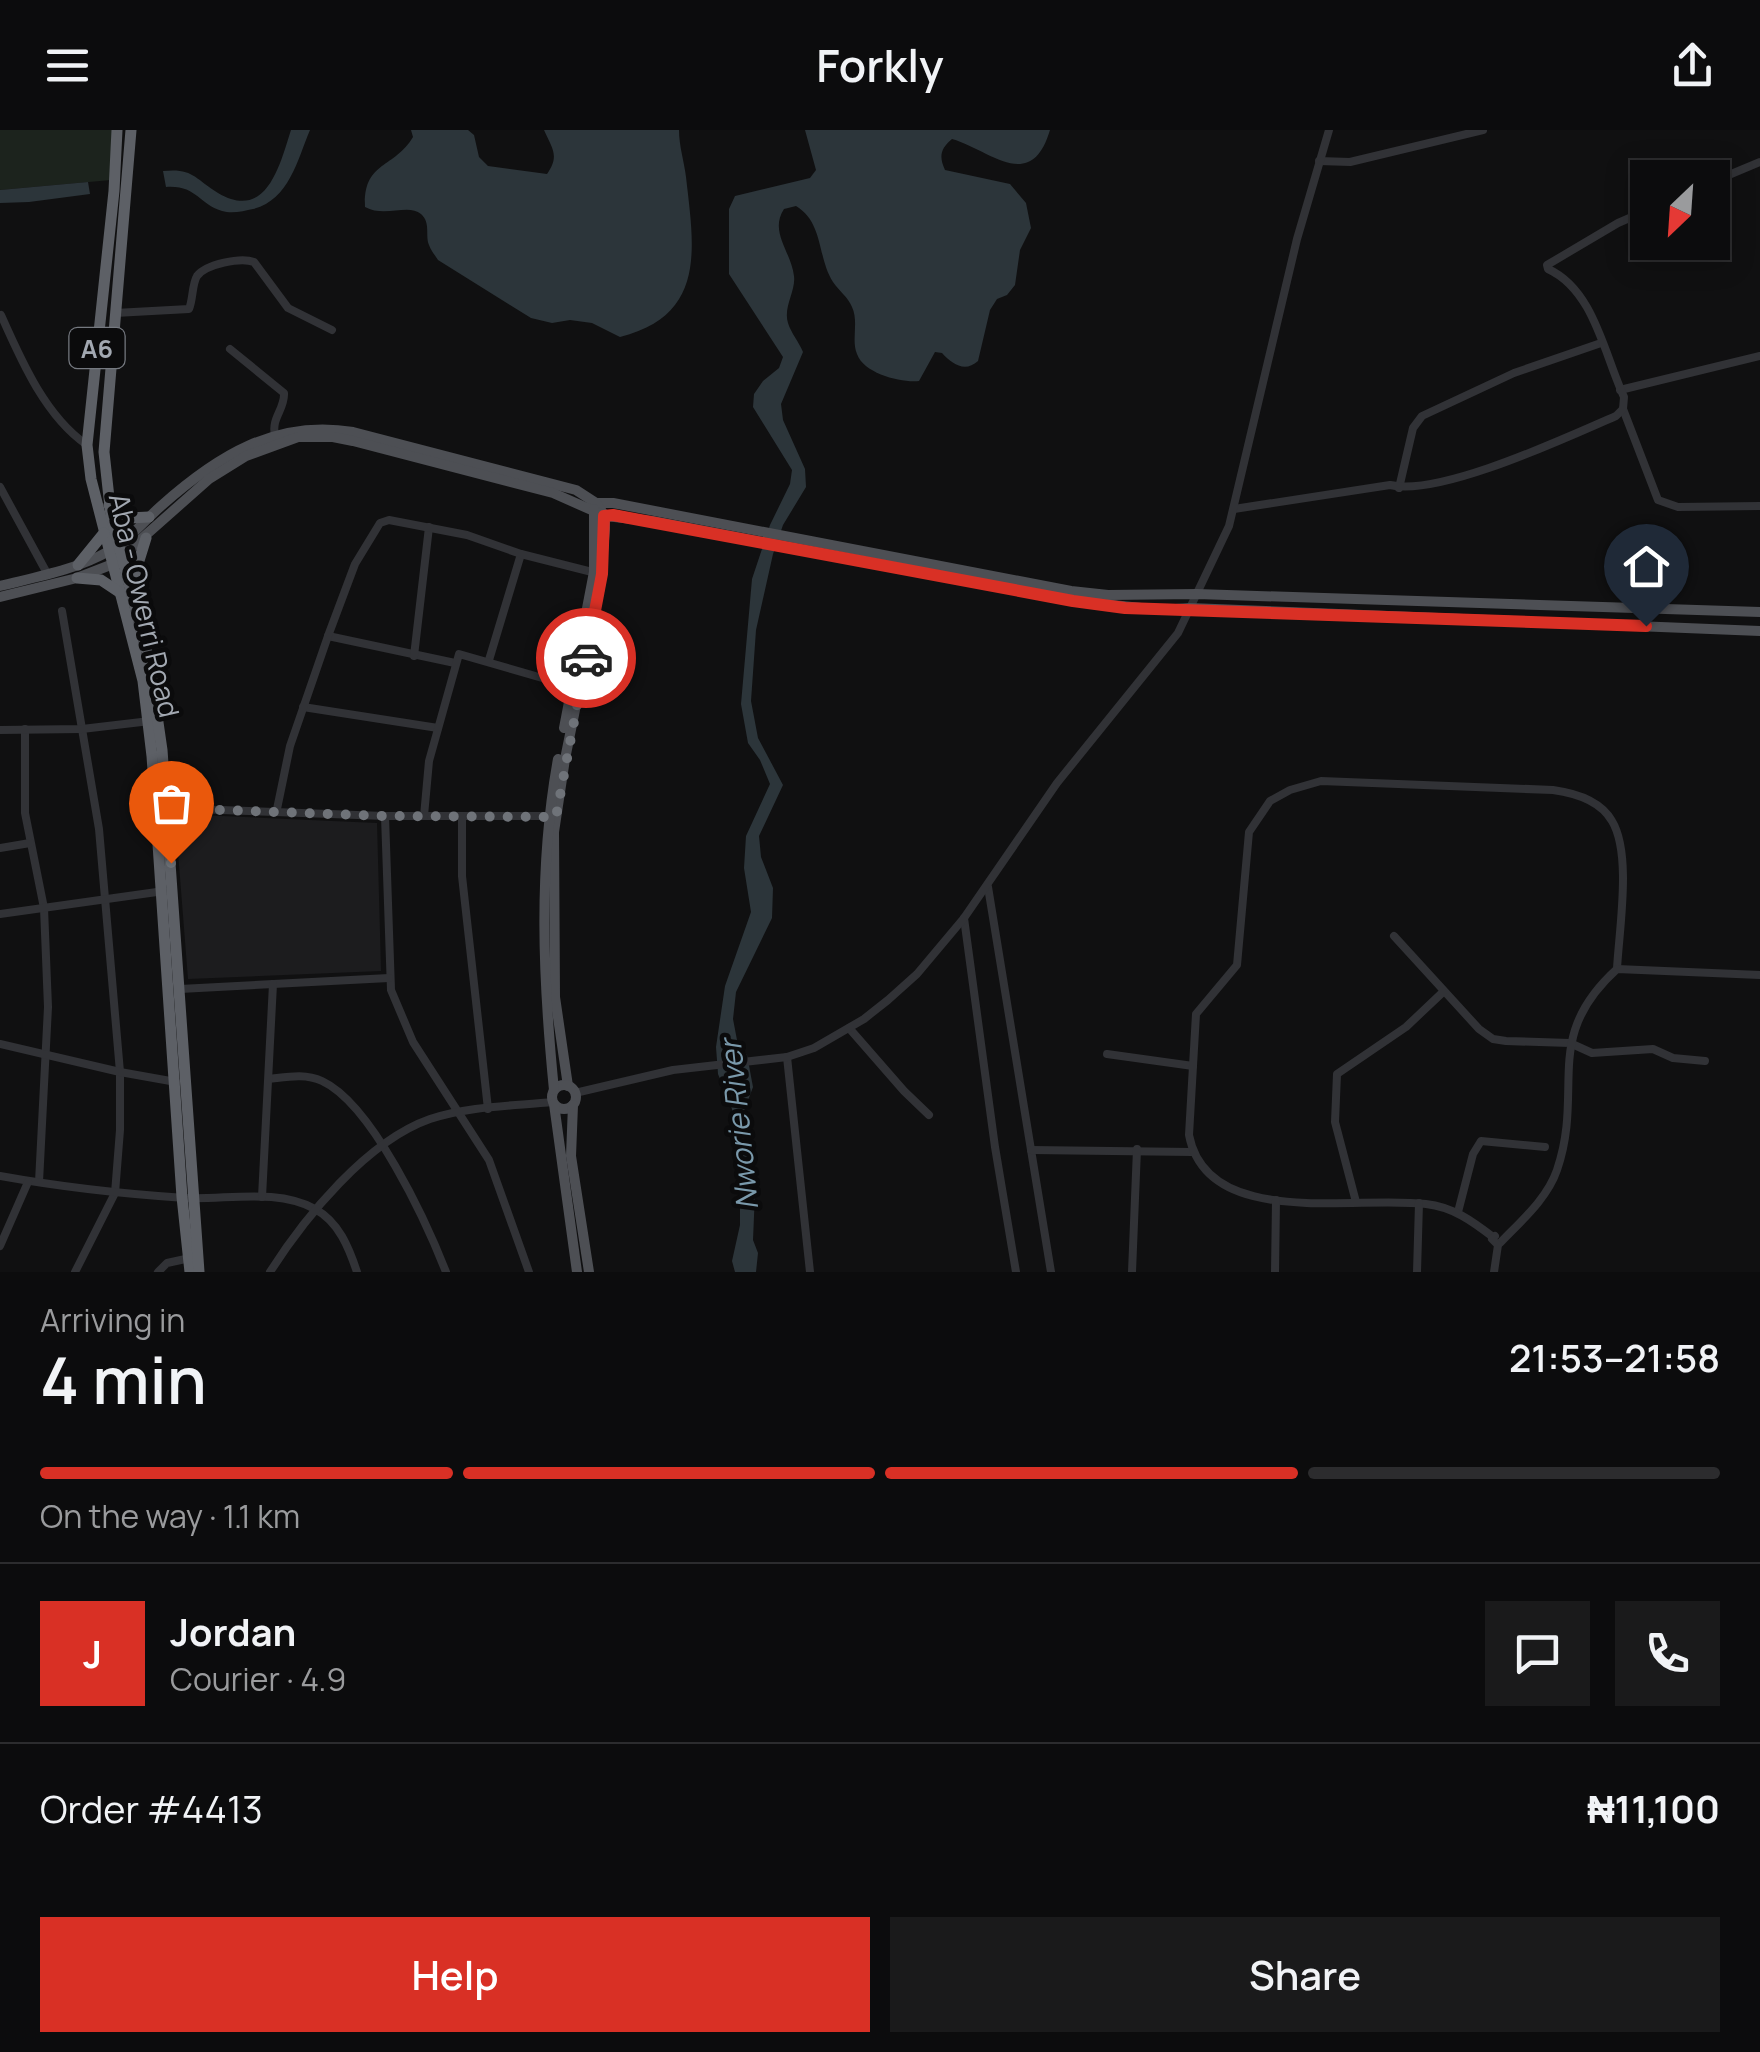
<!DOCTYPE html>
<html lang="en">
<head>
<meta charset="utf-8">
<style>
  :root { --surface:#0c0c0d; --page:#1a1a1b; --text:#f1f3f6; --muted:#9a9b9d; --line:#2c2c2e; --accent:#d93025 }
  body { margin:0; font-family:Manrope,sans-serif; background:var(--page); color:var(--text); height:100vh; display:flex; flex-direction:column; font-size:38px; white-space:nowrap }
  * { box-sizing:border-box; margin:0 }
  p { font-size:32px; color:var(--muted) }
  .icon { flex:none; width:55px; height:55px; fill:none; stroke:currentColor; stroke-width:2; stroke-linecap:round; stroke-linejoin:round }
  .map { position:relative; height:1142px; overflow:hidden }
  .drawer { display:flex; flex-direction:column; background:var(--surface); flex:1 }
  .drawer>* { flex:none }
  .needle { width:65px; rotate:205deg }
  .buttons { position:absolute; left:1630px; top:30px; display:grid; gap:20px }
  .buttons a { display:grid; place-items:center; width:100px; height:100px; border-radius:0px; background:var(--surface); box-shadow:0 5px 25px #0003,0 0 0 2px var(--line); font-size:50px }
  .pin { position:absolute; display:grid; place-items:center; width:85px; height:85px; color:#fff; margin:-102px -42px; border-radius:50% 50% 50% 0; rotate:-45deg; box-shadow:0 0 10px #0007 }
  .pin .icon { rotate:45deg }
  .courier { position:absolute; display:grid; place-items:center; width:100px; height:100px; margin:-50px; border:8px solid #d93025; border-radius:50%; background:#fff; color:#222; box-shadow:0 2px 12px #0007 }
  .summary em { font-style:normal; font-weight:600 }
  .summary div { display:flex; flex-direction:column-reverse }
  .summary { display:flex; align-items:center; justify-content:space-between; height:170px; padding:0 40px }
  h1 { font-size:65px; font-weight:600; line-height:75px }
  .bar { display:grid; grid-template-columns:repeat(4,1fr); gap:15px 10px; align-content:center; height:120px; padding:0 40px }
  .bar i { height:12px; border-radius:8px; background:var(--line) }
  .bar .selected { background:var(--accent) }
  .bar p { grid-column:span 4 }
  .line { display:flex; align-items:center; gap:25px; padding:0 40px; border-top:2px solid var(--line) }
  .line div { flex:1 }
  .round { display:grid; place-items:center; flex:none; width:105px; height:105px; border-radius:0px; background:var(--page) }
  .action { display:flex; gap:20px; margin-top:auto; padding:20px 40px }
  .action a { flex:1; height:115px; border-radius:0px; background:var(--accent); color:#fff; font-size:40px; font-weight:600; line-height:115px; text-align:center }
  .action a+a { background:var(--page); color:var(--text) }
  header { display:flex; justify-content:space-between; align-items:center; height:130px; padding:0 40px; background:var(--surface); font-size:45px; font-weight:600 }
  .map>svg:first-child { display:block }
  .built { fill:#1c1c1e }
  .green { fill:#1c231d }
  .water { fill:#2c353a }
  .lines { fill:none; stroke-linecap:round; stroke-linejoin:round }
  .minor { stroke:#313236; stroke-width:8 }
  .major { stroke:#4d4f54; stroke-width:10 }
  .highway { stroke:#5d6066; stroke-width:11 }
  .done { stroke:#6f7379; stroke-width:10; stroke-dasharray:0 18 }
  .route { stroke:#d93025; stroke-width:12 }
  .labels { text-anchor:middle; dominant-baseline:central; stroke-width:9; stroke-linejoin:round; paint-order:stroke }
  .shield { fill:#0b0b0c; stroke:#757980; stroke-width:2.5 }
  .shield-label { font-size:25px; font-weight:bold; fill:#a2a8b1 }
  .street-label { font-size:28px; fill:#a2a8b1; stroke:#0b0b0c }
  .water-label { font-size:30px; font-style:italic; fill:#7a99ab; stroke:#0b0b0c }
</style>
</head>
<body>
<header><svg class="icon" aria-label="menu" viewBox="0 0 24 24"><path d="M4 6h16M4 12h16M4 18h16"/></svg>Forkly<svg class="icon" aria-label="share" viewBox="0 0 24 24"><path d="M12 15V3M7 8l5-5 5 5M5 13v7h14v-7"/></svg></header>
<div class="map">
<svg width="1760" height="1142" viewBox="0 0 1760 1142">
  <rect width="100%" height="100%" fill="#101011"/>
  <path class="built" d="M 175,684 L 377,693 L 381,841 L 188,849 Z"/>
  <path class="green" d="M 0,0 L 114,0 L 111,50 L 0,60 Z"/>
  <g class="water">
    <path d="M 291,0 L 310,0 C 297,31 289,70 253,79 C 244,81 232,84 222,81 C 198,74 197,55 166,57 L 163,41 C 193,38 194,48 218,63 C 267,92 280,34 291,0 Z"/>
    <path d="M 411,0 L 468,0 L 474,5 L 479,27 L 488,36 L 547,44 C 560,26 552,18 544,0 L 679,0 C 679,16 684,31 686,47 C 694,118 707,185 620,207 L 592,193 L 570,190 L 552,193 L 531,188 L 438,130 C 435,125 431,121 429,115 C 425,105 431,93 421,84 C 408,73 385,88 365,77 C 363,31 394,39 413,7 Z"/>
    <path d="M 805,0 L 1050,0 C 1031,64 990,20 952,9 C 940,19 939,27 945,40 L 1010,54 L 1026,73 L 1031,98 L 1020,120 L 1015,155 L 1007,165 L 997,169 L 990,180 L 978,231 C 965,243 952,234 942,223 L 935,222 L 919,251 C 902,253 864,244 857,224 C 851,210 859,192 852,177 C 848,167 839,161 833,152 C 817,127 824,93 796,76 L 784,79 C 769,102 791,121 794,146 C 796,161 783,177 788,193 C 791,203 799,212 803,222 L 781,274 L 783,290 L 805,339 L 806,357 L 783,395 L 773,424 L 756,500 L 751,571 L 758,608 L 783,655 L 759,706 L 761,727 L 773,758 L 772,788 L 736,862 L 733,889 L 737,910 L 747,925 L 753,957 L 744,981 L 755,1062 L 753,1110 L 758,1123 L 756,1142 L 735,1142 L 732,1131 L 740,1095 L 740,1074 L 732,979 L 718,944 L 716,917 L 725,856 L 751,782 L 744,738 L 746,706 L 770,654 L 760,630 L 748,613 L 741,574 L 752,449 L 770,395 L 790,354 L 792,340 L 753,277 L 754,264 L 763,251 L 779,238 L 783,227 L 729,144 L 729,79 L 735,66 L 810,48 L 816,40 Z"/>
    <path d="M 88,52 L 90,64 L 29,72 L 0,73 L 0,60 Z"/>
  </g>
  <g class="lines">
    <g class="minor">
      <path d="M 1319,31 L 1350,32 L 1483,0"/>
      <path d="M 1712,52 L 1760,32"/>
      <path d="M 115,183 L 189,179 C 193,170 192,154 197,146 C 206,134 241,127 254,132 L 288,178 L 332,200"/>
      <path d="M 1,185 C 21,230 45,286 87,315"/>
      <path d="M 230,219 L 284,263 C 285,279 271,288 275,305"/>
      <path d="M 1620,260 L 1760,226"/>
      <path d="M 1623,279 L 1658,370 L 1678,377 L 1760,376"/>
      <path d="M 0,357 L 48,445"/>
      <path d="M 1399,358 L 1413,298 L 1422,286 L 1514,243 L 1601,213"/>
      <path d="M 1234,379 L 1390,355 C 1440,367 1567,307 1616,286 L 1623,279 L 1624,267 C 1604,224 1594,160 1548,139 L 1547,135 L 1618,93 L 1648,80"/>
      <path d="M 62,481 L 99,699 L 120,942 L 120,1000 L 115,1063 L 75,1142"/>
      <path d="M 328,506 L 455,533"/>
      <path d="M 414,526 L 429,397"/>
      <path d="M 489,530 L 521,424"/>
      <path d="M 303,577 L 438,598"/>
      <path d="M 25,599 L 25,683 L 44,778 L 48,877 L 39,1052"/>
      <path d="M 0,600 L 82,599 L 150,591"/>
      <path d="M 165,678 L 385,686 L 551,686"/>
      <path d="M 277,679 L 290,616 L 328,506 L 355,434 L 380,393 L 389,390 L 467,405 L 521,424 L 596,443"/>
      <path d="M 385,686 L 391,860 L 413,912 L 489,1030 L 529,1142"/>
      <path d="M 424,686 L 429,631 L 459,524 L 577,558"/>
      <path d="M 462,687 L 462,746 L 488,979"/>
      <path d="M 0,718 L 30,713"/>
      <path d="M 988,757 L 1051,1142"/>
      <path d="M 0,784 L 164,761"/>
      <path d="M 964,788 L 995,1017 L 1016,1142"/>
      <path d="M 1394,806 L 1479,899 L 1493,909 L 1506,911 L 1570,913 L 1592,923 L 1653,919 L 1673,928 L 1705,931"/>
      <path d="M 180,859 L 389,848"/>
      <path d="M 849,898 L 904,961 L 929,985"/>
      <path d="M 0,914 L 120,942 L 176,952"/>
      <path d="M 1107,924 L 1193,936"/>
      <path d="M 787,927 L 810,1142"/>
      <path d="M 269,949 C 287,947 305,943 322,951 C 372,974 426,1091 446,1142"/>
      <path d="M 575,963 L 673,940 L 787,927 L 814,918 L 864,889 L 888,870 L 917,844 L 964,788 L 1057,653 L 1178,503 L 1229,396 L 1297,109 L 1329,0"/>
      <path d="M 1031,1020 L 1192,1022"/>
      <path d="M 0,1046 C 61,1057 123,1064 185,1068 C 227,1070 277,1058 315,1079 C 339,1092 349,1118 357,1142"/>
      <path d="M 262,1067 L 273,854"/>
      <path d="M 1356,1072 L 1335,992 L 1337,944 L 1406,897 L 1443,862"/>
      <path d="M 1458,1082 L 1473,1024 L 1481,1011 L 1545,1017"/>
      <path d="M 1493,1107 C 1472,1091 1453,1077 1426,1074 C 1356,1065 1207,1100 1189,1005 L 1196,884 L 1237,835 L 1249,702 L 1270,671 L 1290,660 L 1321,651 L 1553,660 C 1575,663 1600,670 1612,691 C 1632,724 1619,800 1617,839"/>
      <path d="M 1500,1113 C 1521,1091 1547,1069 1557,1040 C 1585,958 1541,908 1617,839 L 1760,845"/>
      <path d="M 0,1116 L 28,1052"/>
      <path d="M 158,1142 L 167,1133 L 190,1128"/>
      <path d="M 270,1142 C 305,1087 367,1011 430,989 C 468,976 513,976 553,972"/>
      <path d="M 1132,1142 L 1137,1019"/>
      <path d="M 1275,1142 L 1276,1070"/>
      <path d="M 1417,1142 L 1419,1073"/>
      <path d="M 1494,1142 L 1498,1115 L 1492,1109 L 1495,1106"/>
    </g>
    <g class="major">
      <path d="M 596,373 L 613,373 L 1071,461 L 1108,465 L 1197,464 L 1760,482"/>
      <path d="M 0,456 C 36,447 76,440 109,421 C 129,410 144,391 161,376 C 217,326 276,289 353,302 L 576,360 L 596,373 L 605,386 L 605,399 L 600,457 L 565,629 L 554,702 L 555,867 L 568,956"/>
      <path d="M 0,467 L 77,448 L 113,434 L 209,349 L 246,326 L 298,307 L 333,307 L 353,311 L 553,363 L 605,386 L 652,391 L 1073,471 L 1161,480 L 1190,478 L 1760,501"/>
      <path d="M 564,598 L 594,442 L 594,379"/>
      <circle cx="564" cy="967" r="12"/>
      <path d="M 554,960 C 543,849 538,739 558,629"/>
      <path d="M 554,974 L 577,1142"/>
      <path d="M 573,975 L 571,1026 L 589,1142"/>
    </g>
    <g class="highway">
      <path d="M 117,0 L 114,61 L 87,315 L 91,349 L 143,551 L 152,626 L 182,1067 L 190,1142"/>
      <path d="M 131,0 L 104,322 L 111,386 L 149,530 L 162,620 L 199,1142"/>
      <path d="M 109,375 L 129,388 L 149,387"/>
      <path d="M 78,435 L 104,403"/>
      <path d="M 77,448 L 101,450 L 119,462"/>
      <path d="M 132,453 L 146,408"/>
    </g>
  </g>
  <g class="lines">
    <path class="done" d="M 171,733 L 167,678 L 385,686 L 556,687 L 586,528"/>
    <path class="route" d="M 586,528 L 602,444 L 604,386 L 613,385 L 1073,471 L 1125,478 L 1646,496"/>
  </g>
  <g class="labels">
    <rect class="shield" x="69.5" y="198" width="55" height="40" rx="8"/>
    <g class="shield-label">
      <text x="97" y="218">A6</text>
    </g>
    <g class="street-label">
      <text transform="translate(145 475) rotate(77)">Aba - Owerri Road</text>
    </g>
    <g class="water-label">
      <text transform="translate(738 995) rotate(-96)">Nworie River</text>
    </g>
  </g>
</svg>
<div class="buttons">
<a><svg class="needle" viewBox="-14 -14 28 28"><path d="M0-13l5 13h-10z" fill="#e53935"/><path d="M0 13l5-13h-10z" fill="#9a9b9d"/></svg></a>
</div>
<div class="pin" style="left:171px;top:733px;background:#ea580c"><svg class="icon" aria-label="bag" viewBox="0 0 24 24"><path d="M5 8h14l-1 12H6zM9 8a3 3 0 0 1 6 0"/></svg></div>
<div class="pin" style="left:1646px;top:496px;background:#1f2937"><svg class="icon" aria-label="home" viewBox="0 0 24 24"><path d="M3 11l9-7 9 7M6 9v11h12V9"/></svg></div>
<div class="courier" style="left:586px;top:528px"><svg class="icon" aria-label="car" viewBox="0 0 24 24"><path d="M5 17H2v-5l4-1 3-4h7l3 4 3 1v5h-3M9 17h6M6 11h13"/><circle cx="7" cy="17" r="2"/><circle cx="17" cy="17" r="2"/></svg></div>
</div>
<section class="drawer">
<div class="summary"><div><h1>4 min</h1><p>Arriving in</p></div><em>21:53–21:58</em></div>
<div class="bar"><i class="selected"></i><i class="selected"></i><i class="selected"></i><i></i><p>On the way · 1.1 km</p></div>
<div class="line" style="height:180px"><b class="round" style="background:var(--accent);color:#fff">J</b><div><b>Jordan</b><p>Courier · 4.9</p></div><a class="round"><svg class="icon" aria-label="chat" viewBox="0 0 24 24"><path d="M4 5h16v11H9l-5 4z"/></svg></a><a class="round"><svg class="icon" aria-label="phone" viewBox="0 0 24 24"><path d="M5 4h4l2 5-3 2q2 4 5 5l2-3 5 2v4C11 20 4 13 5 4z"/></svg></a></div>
<div class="line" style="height:130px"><div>Order #4413</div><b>₦11,100</b></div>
<div class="action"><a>Help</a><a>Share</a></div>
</section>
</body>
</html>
